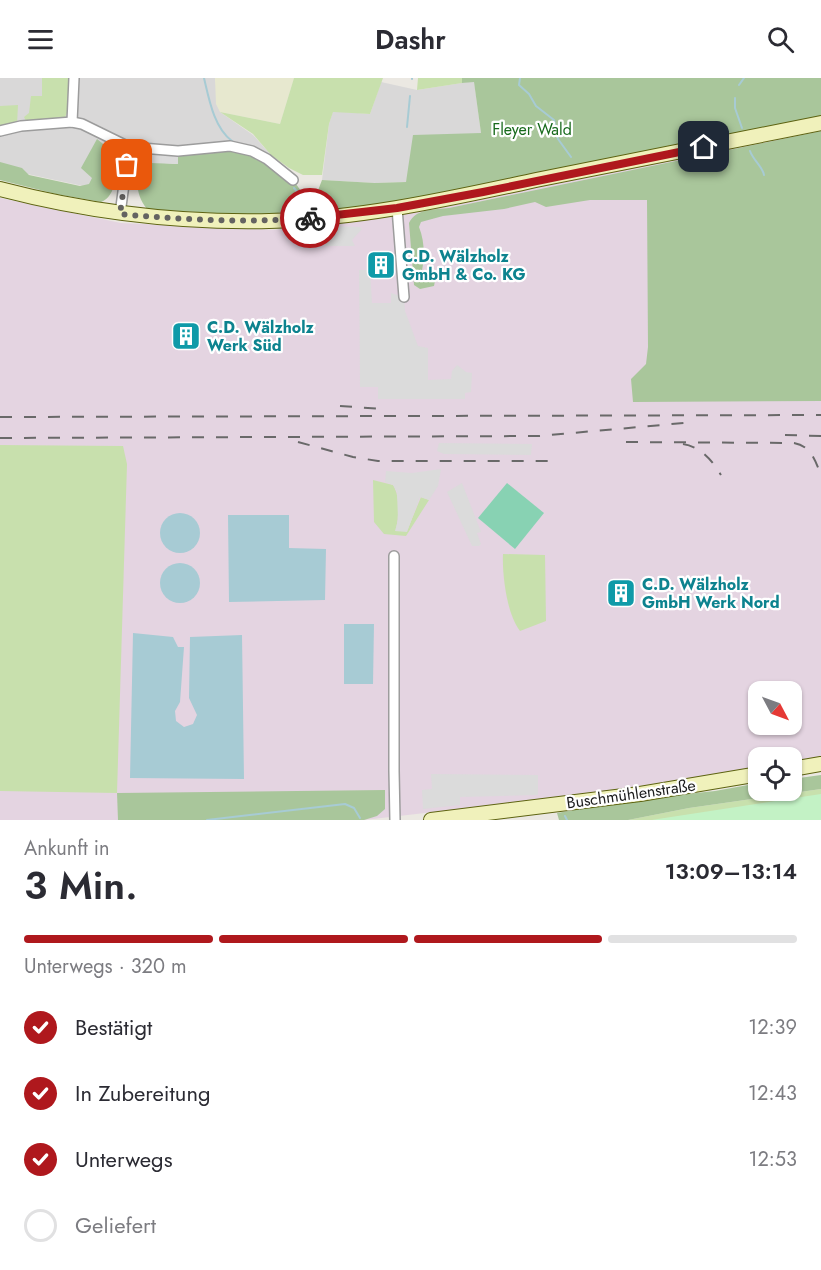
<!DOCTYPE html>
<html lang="de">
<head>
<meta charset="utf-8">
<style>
  :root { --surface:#fff; --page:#f7f7f7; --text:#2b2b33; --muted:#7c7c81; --line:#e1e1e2; --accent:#af181d }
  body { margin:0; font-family:Jost,sans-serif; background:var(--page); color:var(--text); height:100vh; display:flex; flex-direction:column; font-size:22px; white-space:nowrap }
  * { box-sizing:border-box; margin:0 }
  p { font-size:20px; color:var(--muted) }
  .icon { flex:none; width:33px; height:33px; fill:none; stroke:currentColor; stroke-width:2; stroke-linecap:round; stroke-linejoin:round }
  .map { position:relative; height:742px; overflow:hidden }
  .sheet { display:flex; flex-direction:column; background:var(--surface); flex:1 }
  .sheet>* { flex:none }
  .needle { width:39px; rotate:131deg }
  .fabs { position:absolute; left:748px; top:603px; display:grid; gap:12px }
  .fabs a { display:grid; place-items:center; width:54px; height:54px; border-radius:12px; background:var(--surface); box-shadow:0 2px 4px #0004; font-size:30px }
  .pin { position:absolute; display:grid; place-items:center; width:51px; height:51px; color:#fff; margin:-26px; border-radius:12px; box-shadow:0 3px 9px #0006 }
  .courier { position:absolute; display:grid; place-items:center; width:60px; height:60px; margin:-30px; border:4px solid #af181d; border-radius:50%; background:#fff; color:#222; box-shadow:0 2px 8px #0007 }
  .summary em { font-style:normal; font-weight:600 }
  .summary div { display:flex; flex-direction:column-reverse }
  .summary { display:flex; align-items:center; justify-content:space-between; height:102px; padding:0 24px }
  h1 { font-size:39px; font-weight:600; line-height:45px }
  .bar { display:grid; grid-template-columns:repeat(4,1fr); gap:9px 6px; align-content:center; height:72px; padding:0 24px }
  .bar i { height:8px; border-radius:4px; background:var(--line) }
  .bar .current { background:var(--accent) }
  .bar p { grid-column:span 4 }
  ol { padding:0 24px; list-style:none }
  li { display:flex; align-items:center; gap:18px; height:66px }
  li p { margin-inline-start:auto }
  li .icon { padding:6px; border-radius:50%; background:var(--accent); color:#fff; stroke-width:4 }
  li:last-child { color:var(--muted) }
  li i { width:33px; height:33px; border:3px solid var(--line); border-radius:50% }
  header { display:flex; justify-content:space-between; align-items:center; height:78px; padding:0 24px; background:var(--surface); font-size:27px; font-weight:600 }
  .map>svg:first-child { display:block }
  .residential { fill:#d9d8d8 }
  .industrial { fill:#e4d4e1; fill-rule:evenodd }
  .farmland { fill:#e7e8cf }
  .grass { fill:#c8e0ad }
  .forest { fill:#a9c69b }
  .park { fill:#c3f2c5 }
  .pitch { fill:#88d2b3 }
  .parking { fill:#dbdbdb }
  .water { fill:#a7cbd4 }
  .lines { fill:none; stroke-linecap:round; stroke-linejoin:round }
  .stream { stroke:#a7cbd4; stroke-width:2 }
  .street-casing { stroke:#9c9c9c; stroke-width:12 }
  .secondary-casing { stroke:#5d6311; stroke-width:16 }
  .street { stroke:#fff; stroke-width:9 }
  .secondary { stroke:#f0f1bb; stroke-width:14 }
  .rail { stroke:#696969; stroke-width:2; stroke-dasharray:12 12; stroke-linecap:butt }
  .done { stroke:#646361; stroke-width:6; stroke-dasharray:0 10.8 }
  .route { stroke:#af181d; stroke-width:8 }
  .labels { text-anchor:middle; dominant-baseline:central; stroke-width:4.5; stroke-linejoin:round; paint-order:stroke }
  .park-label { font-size:16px; fill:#186a1c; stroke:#fff }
  .culture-label { font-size:16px; font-weight:bold; fill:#0d838f; stroke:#fff; text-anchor:start }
  .street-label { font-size:16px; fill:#1b1b1b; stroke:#fff }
</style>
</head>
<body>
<header><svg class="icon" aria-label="menu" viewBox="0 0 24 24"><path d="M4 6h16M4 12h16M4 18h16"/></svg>Dashr<svg class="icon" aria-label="search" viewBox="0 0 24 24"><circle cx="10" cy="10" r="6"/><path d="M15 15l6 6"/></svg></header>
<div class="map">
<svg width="821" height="742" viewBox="0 0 821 742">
  <rect width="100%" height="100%" fill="#ebe8e2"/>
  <g class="residential">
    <path d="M 0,0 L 215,0 L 220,34 L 253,57 L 271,77 L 267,81 L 138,70 L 131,101 L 106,113 L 0,90 Z"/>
    <path d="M 474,3 L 481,55 L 409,94 L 406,104 L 375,105 L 322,102 L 329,46 L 333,33 L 370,36 L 381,4 L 417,12 Z"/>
  </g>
  <path class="industrial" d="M 821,45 L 821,680 L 792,685 L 792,680 L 759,680 L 759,690 L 694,700 L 548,721 L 364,742 L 0,742 L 0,120 L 121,145 L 276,152 L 483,114 ZM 759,614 L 792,614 L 792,646 L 759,646 Z"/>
  <path class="farmland" d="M 215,0 L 294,0 L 280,46 L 220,34 L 216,26 Z"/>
  <g class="grass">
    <path d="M 42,0 L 69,0 L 68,33 L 64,41 L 26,43 L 24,39 L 29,35 L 31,18 L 42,18 Z"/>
    <path d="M 294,0 L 383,0 L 370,36 L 333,34 L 329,46 L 322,97 L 303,97 L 289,90 L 271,77 L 253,56 L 220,34 L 280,46 Z"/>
    <path d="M 418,0 L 462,0 L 462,5 L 417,12 Z"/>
    <path d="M 18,27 L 17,46 L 0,50 L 0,28 Z"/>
    <path d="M 0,367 L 123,368 L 127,386 L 117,715 L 0,713 Z"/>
    <path d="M 373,402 L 393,407 C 401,420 398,439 396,453 L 407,453 L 421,419 L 429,422 L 406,458 L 384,456 L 374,444 Z"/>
    <path d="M 503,476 L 545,477 L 546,543 L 520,553 C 507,537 502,497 503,476 Z"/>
    <path d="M 821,711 L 821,742 L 628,742 L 689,730 Z"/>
  </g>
  <g class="forest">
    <path d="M 462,0 L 821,0 L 821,45 L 314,140 L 312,129 L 272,136 L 230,136 L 147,131 C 133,113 137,98 143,77 L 150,78 L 150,84 L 177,86 L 178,73 L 216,69 L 252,73 L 293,102 L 312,128 L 322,102 L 375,105 L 406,104 L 413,57 L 481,55 L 474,4 L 462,5 Z"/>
    <path d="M 821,53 L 821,323 L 633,324 L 631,301 L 646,286 L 648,269 L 647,122 L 590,122 L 546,129 L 535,124 L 504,131 L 443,138 L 421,144 L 419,149 C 425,164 425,181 421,197 L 426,202 L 435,203 L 434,208 L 420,211 L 414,207 L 409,145 C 416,130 435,132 449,130 Z"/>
    <path d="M 97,61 L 119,79 C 116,94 117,118 101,124 L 56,116 L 0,102 L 0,84 L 22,90 L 29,97 L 80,108 L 89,106 L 92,100 L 81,90 Z"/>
    <path d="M 821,697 L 821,711 L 689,730 L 628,742 L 559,742 L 557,735 L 630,722 L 715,713 L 759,705 L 759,712 L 792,712 L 792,701 Z"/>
    <path d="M 385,712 L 385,731 L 377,738 L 364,742 L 118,742 L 117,715 Z"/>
  </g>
  <path class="park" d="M 821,716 L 821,742 L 652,742 L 658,741 Z"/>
  <path class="pitch" d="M 507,405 L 544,435 L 515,471 L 478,440 Z"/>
  <g class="parking">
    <path d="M 152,72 L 178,73 L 178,86 L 150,85 Z"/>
    <path d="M 329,148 L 360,149 L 362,151 L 352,162 L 355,168 L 326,168 L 324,162 Z"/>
    <path d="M 359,192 L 370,192 L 372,225 L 391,225 L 391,215 L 404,219 L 405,233 L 418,268 L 428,270 L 428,302 L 451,301 L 452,293 L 457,287 L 466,294 L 472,295 L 471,314 L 465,315 L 465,321 L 378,321 L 378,309 L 360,309 Z"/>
    <path d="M 439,365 L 532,366 L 531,377 L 444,376 L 437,373 Z"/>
    <path d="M 441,391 L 438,408 L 429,422 L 420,419 L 407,454 L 395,453 L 398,442 L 397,414 L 393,407 L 385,404 L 386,393 L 412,395 Z"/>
    <path d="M 462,405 L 481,454 L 477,455 L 481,466 L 479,468 L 472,468 L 447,414 Z"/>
    <path d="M 431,696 L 538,697 L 538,717 L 460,719 L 460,727 L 423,731 L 422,712 L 432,711 Z"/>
  </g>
  <g class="water">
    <circle cx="180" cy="455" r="20"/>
    <path d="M 228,437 L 289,437 L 289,470 L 326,471 L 325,522 L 229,524 Z"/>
    <circle cx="180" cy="505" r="20"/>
    <path d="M 344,546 L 374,546 L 373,606 L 344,606 Z"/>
    <path d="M 133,555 L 173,559 L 178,569 L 184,569 L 180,624 L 175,633 L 176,643 L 184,649 L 193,646 L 197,637 L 189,620 L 190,559 L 242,557 L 244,701 L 130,700 Z"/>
  </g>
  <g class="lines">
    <g class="stream">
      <path d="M 204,0 C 209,21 214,50 232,63"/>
      <path d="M 520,0 L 519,7 L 529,16 L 536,28 L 554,42 L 558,61 L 571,79"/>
      <path d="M 412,1 L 412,0"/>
      <path d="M 739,7 L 744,0"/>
      <path d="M 735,20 L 735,30 L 742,50"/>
      <path d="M 407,49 L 410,18"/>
      <path d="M 750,73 C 753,82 763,89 764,97"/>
      <path d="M 294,110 L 305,123"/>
      <path d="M 565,738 L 567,742"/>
      <path d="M 207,742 L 345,726 L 354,730 L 360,740"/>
    </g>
    <g class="street-casing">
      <g id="street">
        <path d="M 72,44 L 74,0"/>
        <path d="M 0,53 L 21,48 L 72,44 L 82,46 L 129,69 L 178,73 L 230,68 L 252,73 L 267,81 L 293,102"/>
        <path d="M 397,130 L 404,219"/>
        <path d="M 120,136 L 129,69"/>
        <path d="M 394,478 L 394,693 L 395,742"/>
      </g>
    </g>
    <g class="secondary-casing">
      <g id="secondary">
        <path d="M 0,111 C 88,134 177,145 269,143 C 361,141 452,120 541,101 C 635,82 728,64 821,45"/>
        <path d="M 792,691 L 821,686"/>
        <path d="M 431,742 L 640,716 L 759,696"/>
      </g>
    </g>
    <use href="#street" class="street"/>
    <use href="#secondary" class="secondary"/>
    <g class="rail">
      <path d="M 340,328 L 383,331"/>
      <path d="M 0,339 L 821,337"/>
      <path d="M 785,357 L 821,358"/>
      <path d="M 0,360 L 539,358 L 695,344"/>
      <path d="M 298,364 L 353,379 L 378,383 L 554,383"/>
      <path d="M 626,364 L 794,365 C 811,368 815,382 821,397"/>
      <path d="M 683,366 C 701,369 712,382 721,397"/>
    </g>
  </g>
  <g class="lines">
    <path class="done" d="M 127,87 L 120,136 C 184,142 246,145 310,140"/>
    <path class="route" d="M 310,140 L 397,130 L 483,114 L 704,69"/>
  </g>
  <defs>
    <g id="building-square" transform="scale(1.5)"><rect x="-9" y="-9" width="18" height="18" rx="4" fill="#0f9aa8" stroke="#fff"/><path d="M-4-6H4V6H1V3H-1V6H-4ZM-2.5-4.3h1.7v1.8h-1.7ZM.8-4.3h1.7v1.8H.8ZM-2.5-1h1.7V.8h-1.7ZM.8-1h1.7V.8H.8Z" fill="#fff"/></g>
  </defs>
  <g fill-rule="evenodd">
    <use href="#building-square" x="381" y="187"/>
    <use href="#building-square" x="186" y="258"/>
    <use href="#building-square" x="621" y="515"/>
  </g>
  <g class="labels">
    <g class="park-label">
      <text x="532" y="51">Fleyer Wald</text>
    </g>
    <g class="culture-label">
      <text x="402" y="178">C.D. Wälzholz<tspan x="402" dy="18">GmbH &amp; Co. KG</tspan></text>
      <text x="207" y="249">C.D. Wälzholz<tspan x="207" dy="18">Werk Süd</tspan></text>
      <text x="642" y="506">C.D. Wälzholz<tspan x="642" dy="18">GmbH Werk Nord</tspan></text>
    </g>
    <g class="street-label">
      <text transform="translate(631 716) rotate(-8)">Buschmühlenstraße</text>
    </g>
  </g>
</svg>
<div class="fabs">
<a><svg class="needle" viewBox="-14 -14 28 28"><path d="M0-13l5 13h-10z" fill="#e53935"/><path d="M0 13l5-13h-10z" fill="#7c7c81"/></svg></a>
<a><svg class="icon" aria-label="locate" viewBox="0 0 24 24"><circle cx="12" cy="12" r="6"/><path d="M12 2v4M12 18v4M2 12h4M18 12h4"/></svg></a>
</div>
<div class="pin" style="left:127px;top:87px;background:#ea580c"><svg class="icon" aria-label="bag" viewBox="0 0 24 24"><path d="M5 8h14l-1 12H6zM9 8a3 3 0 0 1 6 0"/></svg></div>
<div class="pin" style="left:704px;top:69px;background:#1f2937"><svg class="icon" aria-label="home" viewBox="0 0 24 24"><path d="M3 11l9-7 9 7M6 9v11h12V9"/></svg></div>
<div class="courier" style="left:310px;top:140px"><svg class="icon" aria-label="bike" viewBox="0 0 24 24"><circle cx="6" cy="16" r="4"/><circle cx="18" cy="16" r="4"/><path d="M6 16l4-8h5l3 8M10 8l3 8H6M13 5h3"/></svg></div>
</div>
<section class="sheet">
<div class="summary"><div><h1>3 Min.</h1><p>Ankunft in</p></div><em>13:09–13:14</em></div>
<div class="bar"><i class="current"></i><i class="current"></i><i class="current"></i><i></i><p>Unterwegs · 320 m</p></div>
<ol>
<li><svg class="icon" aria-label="check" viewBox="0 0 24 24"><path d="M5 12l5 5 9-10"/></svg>Bestätigt<p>12:39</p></li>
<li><svg class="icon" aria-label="check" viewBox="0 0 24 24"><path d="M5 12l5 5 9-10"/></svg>In Zubereitung<p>12:43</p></li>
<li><svg class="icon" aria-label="check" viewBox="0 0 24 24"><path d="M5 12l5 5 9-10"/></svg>Unterwegs<p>12:53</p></li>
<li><i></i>Geliefert</li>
</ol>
</section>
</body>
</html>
